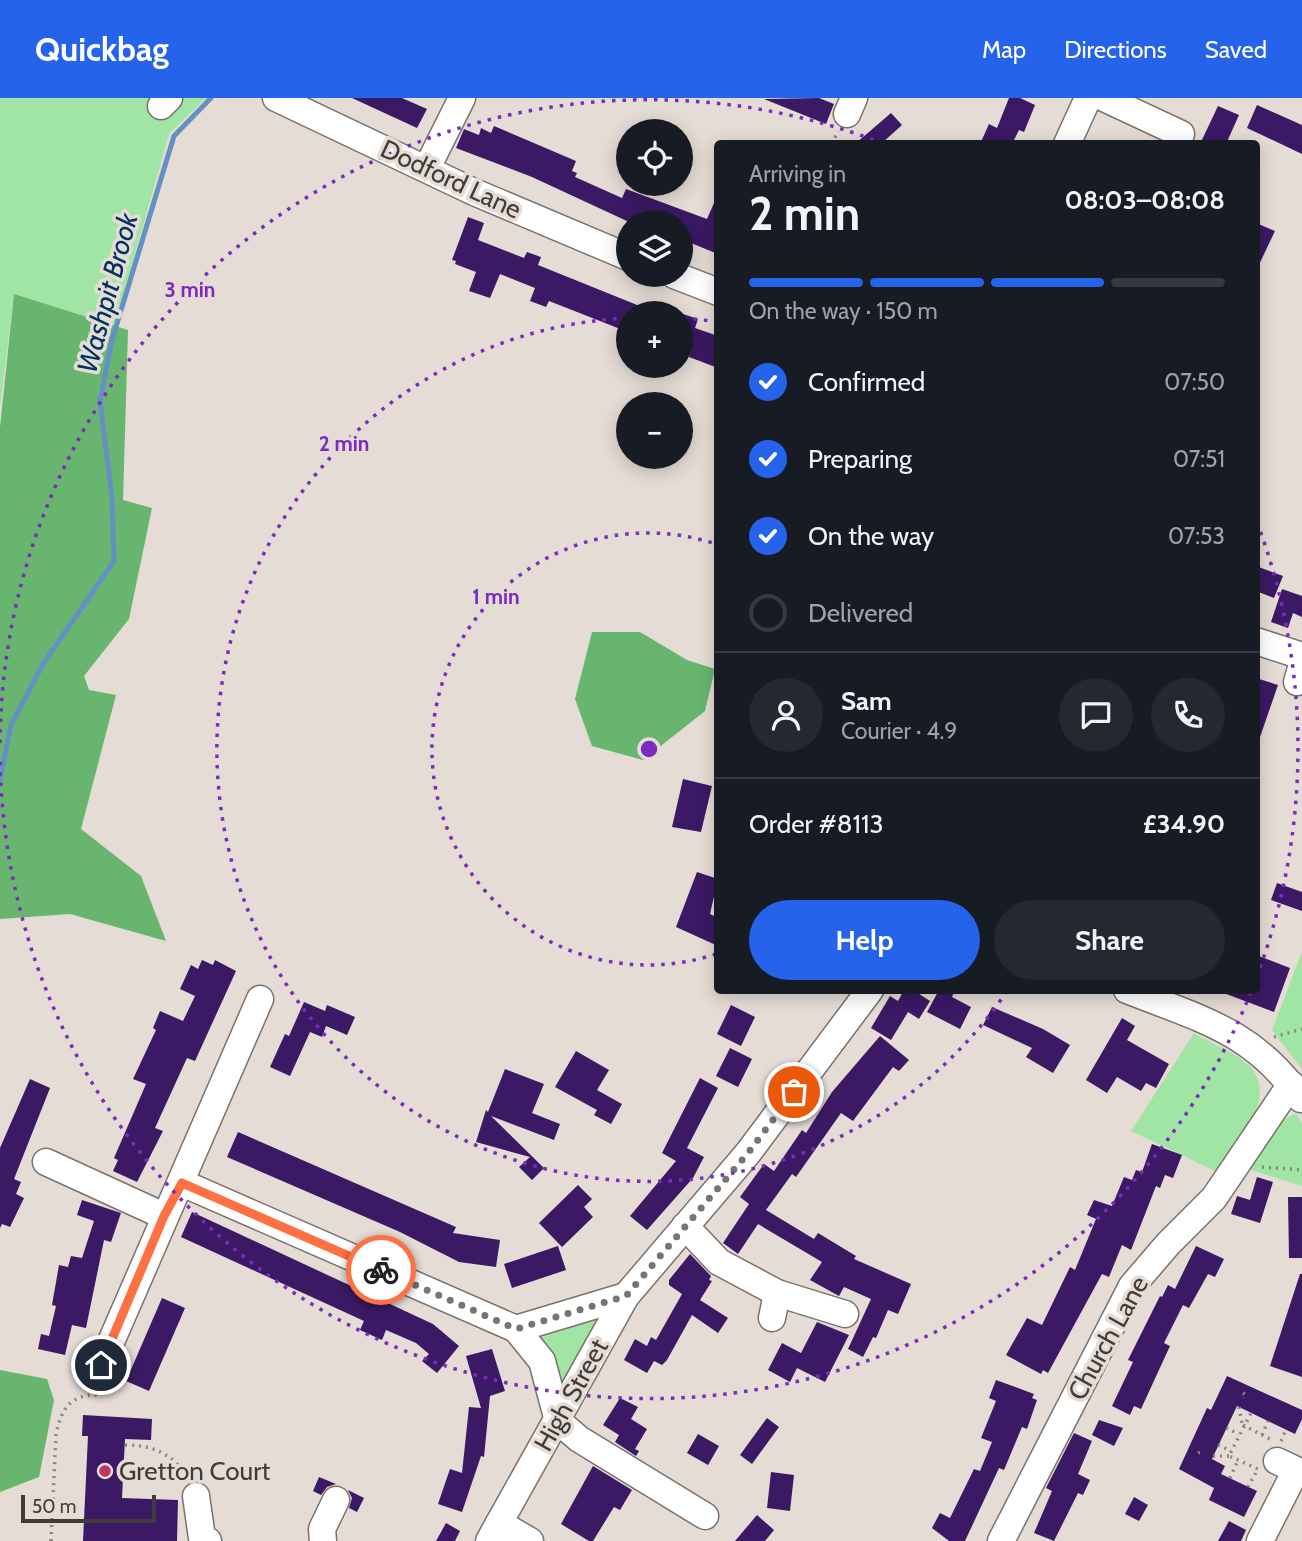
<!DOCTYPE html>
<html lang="en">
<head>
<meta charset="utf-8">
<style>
  :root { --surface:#171b24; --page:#242831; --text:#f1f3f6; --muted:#9ea1a6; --line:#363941; --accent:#2563eb }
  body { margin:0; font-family:Cabin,sans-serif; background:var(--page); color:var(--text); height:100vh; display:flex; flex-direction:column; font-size:26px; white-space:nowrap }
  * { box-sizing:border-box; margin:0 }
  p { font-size:23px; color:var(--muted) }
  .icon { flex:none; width:38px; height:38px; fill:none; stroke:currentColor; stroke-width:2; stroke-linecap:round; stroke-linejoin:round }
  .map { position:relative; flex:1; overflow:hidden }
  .details { position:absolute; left:714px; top:42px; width:546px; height:854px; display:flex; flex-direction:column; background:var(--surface); border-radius:7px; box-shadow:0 4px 18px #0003 }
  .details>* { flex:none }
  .buttons { position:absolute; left:616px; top:21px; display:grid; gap:14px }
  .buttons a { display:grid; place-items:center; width:77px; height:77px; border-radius:50%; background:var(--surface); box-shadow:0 4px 18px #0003; font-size:35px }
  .scale { position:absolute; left:21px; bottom:18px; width:135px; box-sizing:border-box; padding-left:7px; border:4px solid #3f3c39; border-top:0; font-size:19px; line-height:24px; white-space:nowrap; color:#3f3c39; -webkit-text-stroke:5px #e5dcd5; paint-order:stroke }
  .pin { position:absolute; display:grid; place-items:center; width:60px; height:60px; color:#fff; margin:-30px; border:4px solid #fff; border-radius:50%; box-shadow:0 2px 7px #0007 }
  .courier { position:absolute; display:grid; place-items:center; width:70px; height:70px; margin:-35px; border:5px solid #ff7043; border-radius:50%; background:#fff; color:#222; box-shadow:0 2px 9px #0007 }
  .summary em { font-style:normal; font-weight:700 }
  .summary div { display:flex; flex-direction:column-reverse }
  .summary { display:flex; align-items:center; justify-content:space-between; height:119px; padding:0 35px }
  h1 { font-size:46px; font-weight:700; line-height:52px }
  .bar { display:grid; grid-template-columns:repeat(4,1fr); gap:10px 7px; align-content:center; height:84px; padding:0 35px }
  .bar i { height:9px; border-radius:5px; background:var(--line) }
  .bar .current { background:var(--accent) }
  .bar p { grid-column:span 4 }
  .line { display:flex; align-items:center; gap:18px; padding:0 35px; border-top:2px solid var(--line) }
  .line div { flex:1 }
  .round { display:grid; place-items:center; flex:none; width:74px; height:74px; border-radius:37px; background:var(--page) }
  ol { padding:0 35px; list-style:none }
  li { display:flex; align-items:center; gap:21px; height:77px }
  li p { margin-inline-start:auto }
  li .icon { padding:7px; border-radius:50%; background:var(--accent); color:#fff; stroke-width:4 }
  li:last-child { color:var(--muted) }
  li i { width:38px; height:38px; border:4px solid var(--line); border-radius:50% }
  .primary-button { display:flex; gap:14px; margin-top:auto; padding:14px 35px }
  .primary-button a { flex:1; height:80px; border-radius:42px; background:var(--accent); color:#fff; font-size:28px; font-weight:700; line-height:80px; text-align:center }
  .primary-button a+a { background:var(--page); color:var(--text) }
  header { display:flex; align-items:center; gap:42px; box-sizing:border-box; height:98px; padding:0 35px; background:var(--accent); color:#fff }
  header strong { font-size:33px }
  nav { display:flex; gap:38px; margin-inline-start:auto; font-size:24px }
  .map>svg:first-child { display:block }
  .green { fill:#a0e5a4 }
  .forest { fill:#68b56f }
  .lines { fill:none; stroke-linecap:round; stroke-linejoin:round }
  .stream { stroke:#6391c4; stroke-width:5 }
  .building { fill:#3b1965 }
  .minor-casing { stroke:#7a726c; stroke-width:29 }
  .path { stroke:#8b8581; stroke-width:3.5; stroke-dasharray:2 5; stroke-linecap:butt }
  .minor { stroke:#fff; stroke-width:26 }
  .done { stroke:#797470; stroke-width:7; stroke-dasharray:0 12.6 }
  .route { stroke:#ff7043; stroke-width:9 }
  .ring { fill:none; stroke:#7b2cbf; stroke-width:3.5; stroke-dasharray:3.5 7 }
  .poi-dot { fill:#c03364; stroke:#e5dcd5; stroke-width:2.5 }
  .labels { text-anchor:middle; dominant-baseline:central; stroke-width:7; stroke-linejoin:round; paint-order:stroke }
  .street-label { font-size:26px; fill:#3f3c39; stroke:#e5dcd5 }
  .poi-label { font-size:26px; fill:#3f3c39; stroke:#e5dcd5; text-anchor:start }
  .water-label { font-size:28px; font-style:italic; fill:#003360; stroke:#e5dcd5 }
  .centre { fill:#7b2cbf; stroke:#e5dcd5; stroke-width:3.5 }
  .ring-label { font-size:21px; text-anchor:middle; font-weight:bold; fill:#7b2cbf; stroke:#e5dcd5; stroke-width:7; stroke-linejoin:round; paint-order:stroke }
</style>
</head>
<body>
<header>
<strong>Quickbag</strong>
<nav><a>Map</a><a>Directions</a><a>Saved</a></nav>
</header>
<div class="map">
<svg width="1302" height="1443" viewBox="0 0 1302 1443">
  <rect width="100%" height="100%" fill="#e5dcd5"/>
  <g class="green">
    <path d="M 0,0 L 206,0 L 169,36 L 114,230 L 14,196 L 0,310 Z"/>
    <path d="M 1302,854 L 1302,971 L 1272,932 Z"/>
    <path d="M 1194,935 C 1210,945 1233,953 1247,966 C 1280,995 1241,1040 1225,1070 L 1215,1073 L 1131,1033 Z"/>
    <path d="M 1296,1015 L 1302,1026 L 1302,1088 L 1248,1071 L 1274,1026 Z"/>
    <path d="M 612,1208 L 560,1288 L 530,1231 Z"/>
  </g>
  <g class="forest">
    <path d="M 14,196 L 128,232 L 123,402 L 152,410 L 129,521 L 84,578 L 89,592 L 116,597 L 81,731 L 141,778 L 166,843 L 70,816 L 0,821 L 0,329 Z"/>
    <path d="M 592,534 L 640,534 L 687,562 L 715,571 L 705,613 L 643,662 L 592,648 L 575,601 Z"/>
    <path d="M 0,1272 L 47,1281 L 54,1302 L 39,1379 L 0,1394 Z"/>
  </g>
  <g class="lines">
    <path class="stream" d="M 0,682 L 11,627 L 43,566 L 114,463 L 112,400 L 100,303 L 112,242 L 174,38 L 211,0"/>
  </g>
  <g class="building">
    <path d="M 352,0 L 402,0 L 427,11 L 417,30 Z"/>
    <path d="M 819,0 L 834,6 L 826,26 L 764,1 Z"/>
    <path d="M 1009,0 L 1020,0 L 1035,7 L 1024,34 L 1019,32 L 1012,46 L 980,46 L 989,26 L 997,30 Z"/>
    <path d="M 1257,7 L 1302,27 L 1302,56 L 1247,30 Z"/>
    <path d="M 1218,8 L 1239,17 L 1226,46 L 1200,46 Z"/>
    <path d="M 891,15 L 902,27 L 881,46 L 855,46 Z"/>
    <path d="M 494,28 L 576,63 L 572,73 L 577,75 L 575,79 L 622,100 L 626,91 L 707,121 L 718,96 L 718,156 L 681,141 L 681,124 L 629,124 L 532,79 L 456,50 L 464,31 L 479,37 L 481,30 L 491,35 Z"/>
    <path d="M 468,119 L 484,125 L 478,142 L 524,160 L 527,154 L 541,159 L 538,167 L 657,215 L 628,215 L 628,234 L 549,203 L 546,209 L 530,203 L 535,190 L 500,176 L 490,200 L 469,193 L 476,174 L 455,166 L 456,163 L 452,162 Z"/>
    <path d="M 1256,125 L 1275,133 L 1256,173 Z"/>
    <path d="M 683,216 L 698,221 L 695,230 L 718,238 L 718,270 L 689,259 L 691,252 L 687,251 L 681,263 Z"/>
    <path d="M 1256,468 L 1283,478 L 1274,500 L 1256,493 Z"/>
    <path d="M 1282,491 L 1302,498 L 1302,519 L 1293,515 L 1288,530 L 1271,524 Z"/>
    <path d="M 1256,580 L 1278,587 L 1259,642 L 1256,642 Z"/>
    <path d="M 683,681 L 712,688 L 701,734 L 672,729 Z"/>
    <path d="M 697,774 L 718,781 L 710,816 L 718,820 L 718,848 L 676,829 Z"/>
    <path d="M 1277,785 L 1302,794 L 1302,813 L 1271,802 Z"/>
    <path d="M 1256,857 L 1290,870 L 1274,914 L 1221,894 L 1256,892 Z"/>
    <path d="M 202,862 L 213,867 L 215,862 L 236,873 L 195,963 L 187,960 L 155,1030 L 163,1033 L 137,1084 L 113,1073 L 118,1062 L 114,1060 L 146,986 L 133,981 L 156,932 L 153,930 L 160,913 L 183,923 L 195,898 L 180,891 L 191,867 L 198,871 Z"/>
    <path d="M 904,892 L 913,892 L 930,903 L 919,921 L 908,914 L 891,942 L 871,930 L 890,898 L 898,903 Z"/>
    <path d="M 939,892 L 955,892 L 952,899 L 971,909 L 960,931 L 927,914 Z"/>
    <path d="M 304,904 L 325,913 L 327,907 L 355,919 L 347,937 L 326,928 L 322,939 L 310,934 L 290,978 L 270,969 L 285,936 L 289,938 Z"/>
    <path d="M 731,907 L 755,919 L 741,948 L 717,936 Z"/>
    <path d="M 992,909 L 1043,931 L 1070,947 L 1053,975 L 1026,959 L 1032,950 L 983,927 Z"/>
    <path d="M 1122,920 L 1135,928 L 1127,942 L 1169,966 L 1156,990 L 1146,985 L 1141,993 L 1117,979 L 1107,995 L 1086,982 Z"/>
    <path d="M 880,938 L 909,962 L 899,973 L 893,969 L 853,1023 L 841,1015 L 796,1079 L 792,1076 L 766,1112 L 814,1141 L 818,1135 L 856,1158 L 854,1161 L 911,1186 L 898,1216 L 888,1212 L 876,1240 L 873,1239 L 863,1259 L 848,1251 L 871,1201 L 844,1189 L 839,1198 L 810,1182 L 822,1164 L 758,1126 L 738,1156 L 723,1145 L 749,1106 L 740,1099 L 764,1066 L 774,1073 L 802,1032 L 806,1035 L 832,994 Z"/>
    <path d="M 730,950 L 752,961 L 738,989 L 716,978 Z"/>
    <path d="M 576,953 L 609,972 L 597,992 L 622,1006 L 611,1026 L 594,1017 L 597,1012 L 555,989 Z"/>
    <path d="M 505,971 L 544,986 L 532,1015 L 560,1026 L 554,1042 L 491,1018 L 544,1070 L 532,1082 L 519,1069 L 530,1059 L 476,1044 L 486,1012 L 488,1014 Z"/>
    <path d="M 700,980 L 718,990 L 687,1050 L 704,1059 L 693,1080 L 647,1132 L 630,1118 L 676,1063 L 662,1055 Z"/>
    <path d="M 30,981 L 50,990 L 14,1081 L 21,1084 L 16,1096 L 24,1100 L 10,1129 L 2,1126 L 0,1130 L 0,1050 Z"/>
    <path d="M 238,1034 L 456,1129 L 453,1135 L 500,1142 L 496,1169 L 459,1164 L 400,1134 L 227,1059 Z"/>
    <path d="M 1152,1046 L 1182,1057 L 1173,1080 L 1165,1077 L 1160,1090 L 1156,1088 L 1131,1152 L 1122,1147 L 1109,1179 L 1102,1176 L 1048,1275 L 1043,1272 L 1041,1276 L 1006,1257 L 1027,1220 L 1042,1227 L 1070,1169 L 1075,1172 L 1096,1121 L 1087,1117 L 1094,1102 L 1112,1108 L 1124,1079 L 1132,1082 L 1136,1072 L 1142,1074 Z"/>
    <path d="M 1257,1079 L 1273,1084 L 1260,1125 L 1231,1116 L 1237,1098 L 1250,1102 Z"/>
    <path d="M 578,1087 L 592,1101 L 584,1109 L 593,1119 L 562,1149 L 539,1125 Z"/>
    <path d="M 1288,1099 L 1302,1099 L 1302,1160 L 1289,1160 Z"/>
    <path d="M 82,1102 L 121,1115 L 111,1144 L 104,1142 L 86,1230 L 72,1227 L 65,1257 L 38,1251 L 41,1236 L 49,1238 L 56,1208 L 52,1207 L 59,1167 L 68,1169 L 71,1158 L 82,1160 L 94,1123 L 77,1117 Z"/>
    <path d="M 192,1114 L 433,1226 L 459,1248 L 437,1275 L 422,1263 L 429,1256 L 416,1245 L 386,1232 L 382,1242 L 360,1232 L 364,1223 L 181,1139 Z"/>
    <path d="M 558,1148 L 566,1172 L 512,1190 L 504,1166 Z"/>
    <path d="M 1196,1148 L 1224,1161 L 1215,1179 L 1208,1176 L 1189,1210 L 1183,1207 L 1164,1245 L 1170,1248 L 1141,1311 L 1134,1308 L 1130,1317 L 1112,1308 L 1133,1264 L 1128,1262 L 1160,1198 L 1162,1199 L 1168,1187 L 1175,1191 Z"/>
    <path d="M 690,1156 L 711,1178 L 709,1182 L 712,1183 L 700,1202 L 728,1220 L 718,1235 L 692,1217 L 667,1262 L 662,1267 L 654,1263 L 647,1275 L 624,1262 L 635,1241 L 647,1248 L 651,1239 L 656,1242 L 682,1196 L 669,1187 L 669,1182 Z"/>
    <path d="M 1300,1176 L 1302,1176 L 1302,1279 L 1270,1268 Z"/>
    <path d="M 162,1200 L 185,1210 L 149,1293 L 126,1283 Z"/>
    <path d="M 817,1224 L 849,1237 L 825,1284 L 797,1270 L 790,1284 L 768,1272 L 782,1245 L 801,1255 Z"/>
    <path d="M 492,1251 L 505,1293 L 490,1298 L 484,1359 L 481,1358 L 462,1414 L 438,1406 L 450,1371 L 462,1375 L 469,1309 L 481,1310 L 466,1258 Z"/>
    <path d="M 1227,1278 L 1302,1312 L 1302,1321 L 1295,1336 L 1237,1308 L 1212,1361 L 1225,1368 L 1221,1376 L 1257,1393 L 1244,1419 L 1209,1402 L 1214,1390 L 1179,1371 L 1207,1310 L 1211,1312 Z"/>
    <path d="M 996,1282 L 1034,1296 L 1032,1300 L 1037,1302 L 1027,1331 L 1022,1329 L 1004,1372 L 999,1370 L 965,1443 L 949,1443 L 932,1430 L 940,1415 L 950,1420 L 974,1371 L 980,1373 L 992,1344 L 981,1340 L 996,1303 L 989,1300 Z"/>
    <path d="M 620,1300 L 638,1309 L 631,1321 L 647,1331 L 635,1351 L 639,1353 L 636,1358 L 615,1344 L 619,1337 L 603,1327 Z"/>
    <path d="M 83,1317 L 152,1321 L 151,1342 L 125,1341 L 122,1400 L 178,1402 L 177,1443 L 83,1443 L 88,1338 L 82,1338 Z"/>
    <path d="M 767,1320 L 779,1329 L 752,1366 L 740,1357 Z"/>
    <path d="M 1099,1322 L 1123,1330 L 1114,1348 L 1092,1337 Z"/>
    <path d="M 1074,1335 L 1092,1343 L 1078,1376 L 1090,1382 L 1083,1397 L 1078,1395 L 1054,1443 L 1034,1435 L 1052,1393 L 1046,1390 Z"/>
    <path d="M 698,1336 L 719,1348 L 708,1367 L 687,1355 Z"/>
    <path d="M 593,1368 L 632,1392 L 620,1412 L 614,1409 L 593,1443 L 589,1443 L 561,1426 Z"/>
    <path d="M 771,1374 L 794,1377 L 790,1413 L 767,1410 Z"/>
    <path d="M 319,1379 L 336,1386 L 327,1389 L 321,1397 L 313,1393 Z"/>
    <path d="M 348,1392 L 364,1400 L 357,1414 L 349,1410 L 352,1400 Z"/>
    <path d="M 1134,1399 L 1148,1407 L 1139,1423 L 1125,1416 Z"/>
    <path d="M 757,1417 L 774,1432 L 765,1443 L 735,1443 Z"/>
    <path d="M 1229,1423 L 1246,1432 L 1241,1443 L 1218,1443 Z"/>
    <path d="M 446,1425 L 460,1433 L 455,1443 L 436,1443 Z"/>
  </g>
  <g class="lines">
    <g class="minor-casing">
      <g id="minor">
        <path d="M 276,0 L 474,94 L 628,159"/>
        <path d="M 1104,0 L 1181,36 L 1177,46"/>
        <path d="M 161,8 L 169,0"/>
        <path d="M 847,16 L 854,0"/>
        <path d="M 1067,46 L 1088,0"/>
        <path d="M 427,70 L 462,0"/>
        <path d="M 674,177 L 718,194"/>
        <path d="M 1256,543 L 1302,558"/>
        <path d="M 1297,584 L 1302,567"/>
        <path d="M 1127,892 C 1200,921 1254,933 1301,1001"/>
        <path d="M 46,1064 L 164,1118"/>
        <path d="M 182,1085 L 516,1231 L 542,1263 L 558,1323 L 579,1341 L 705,1418"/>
        <path d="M 685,1128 L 719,1164 L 777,1195 L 845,1216"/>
        <path d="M 772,1220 L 777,1195"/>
        <path d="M 516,1231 L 626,1198"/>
        <path d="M 101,1267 L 260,901"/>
        <path d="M 196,1398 L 202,1440 L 208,1443"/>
        <path d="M 499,1425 L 530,1443"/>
        <path d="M 323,1443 L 322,1431 L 336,1402"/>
        <path d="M 489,1443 L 626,1198 L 748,1055 L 870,892"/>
        <path d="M 1001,1443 L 1132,1188 L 1168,1146 L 1214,1100 L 1291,986"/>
        <path d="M 1260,1443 L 1296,1372 L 1277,1363"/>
      </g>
    </g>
    <g class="path">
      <path d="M 832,46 L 838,33"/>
      <path d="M 1274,939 L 1302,931"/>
      <path d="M 1262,1069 L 1302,1072"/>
      <path d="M 1243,1295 L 1246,1297 L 1244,1300"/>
      <path d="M 1239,1309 L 1242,1325"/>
      <path d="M 1243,1327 L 1272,1342"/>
      <path d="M 1226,1330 L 1239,1336"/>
      <path d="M 1262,1337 L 1268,1323"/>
      <path d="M 1281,1343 L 1286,1332"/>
      <path d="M 125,1347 C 149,1347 166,1353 182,1371 L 180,1370"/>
      <path d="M 1218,1347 L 1231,1353"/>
      <path d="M 1198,1355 L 1202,1353"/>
      <path d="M 1213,1358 L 1229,1358"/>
      <path d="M 1230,1380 L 1238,1362"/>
      <path d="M 1248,1389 L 1258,1371 L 1229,1358 L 1251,1315"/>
      <path d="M 51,1443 L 56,1337 C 61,1311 70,1296 99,1297"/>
    </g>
    <use href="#minor" class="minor"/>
  </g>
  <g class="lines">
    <path class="done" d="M 381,1172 L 516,1231 L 626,1198 L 748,1055 L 794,994"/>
    <path class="route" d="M 101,1267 L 164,1118 L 182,1085 L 381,1172"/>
  </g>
  <g class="ring">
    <path d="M716 856A216 216 0 1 1 716 446"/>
    <path d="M1007 893A432 432 0 1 1 626 220M683 220A432 432 0 0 1 717 224"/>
    <path d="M1251 894A649 649 0 0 1 0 657M0 645A649 649 0 0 1 882 45M1257 424A649 649 0 0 1 1257 878"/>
  </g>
  <circle class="poi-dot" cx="105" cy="1373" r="7"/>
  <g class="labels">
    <g class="street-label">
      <text transform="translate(451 81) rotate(25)">Dodford Lane</text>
      <text transform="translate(1108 1240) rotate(-61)">Church Lane</text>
      <text transform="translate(571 1297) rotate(-61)">High Street</text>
    </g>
    <g class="poi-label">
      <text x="119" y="1373">Gretton Court</text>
    </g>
    <g class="water-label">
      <text transform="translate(107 195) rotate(-75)">Washpit Brook</text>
    </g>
  </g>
  <circle cx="649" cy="651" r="10" class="centre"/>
  <g class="ring-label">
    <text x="190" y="199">3 min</text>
    <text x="344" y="353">2 min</text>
    <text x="496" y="506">1 min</text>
  </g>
</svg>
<div class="buttons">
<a><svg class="icon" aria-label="locate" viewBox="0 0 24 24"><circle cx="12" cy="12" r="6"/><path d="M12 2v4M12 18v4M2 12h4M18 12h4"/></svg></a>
<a><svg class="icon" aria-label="layers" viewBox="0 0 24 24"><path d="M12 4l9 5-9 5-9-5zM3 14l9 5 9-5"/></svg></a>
<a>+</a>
<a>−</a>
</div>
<div class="scale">50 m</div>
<div class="pin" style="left:794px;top:994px;background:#ea580c"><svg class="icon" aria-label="bag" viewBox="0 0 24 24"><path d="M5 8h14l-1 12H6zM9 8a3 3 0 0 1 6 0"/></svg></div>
<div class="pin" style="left:101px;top:1267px;background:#1f2937"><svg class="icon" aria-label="home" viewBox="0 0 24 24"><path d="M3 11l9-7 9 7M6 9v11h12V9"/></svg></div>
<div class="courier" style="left:381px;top:1172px"><svg class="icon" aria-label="bike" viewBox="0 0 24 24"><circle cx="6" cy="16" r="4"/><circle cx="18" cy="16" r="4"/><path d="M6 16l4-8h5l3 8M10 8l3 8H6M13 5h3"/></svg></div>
<section class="details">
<div class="summary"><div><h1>2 min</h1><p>Arriving in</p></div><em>08:03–08:08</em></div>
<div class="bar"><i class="current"></i><i class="current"></i><i class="current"></i><i></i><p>On the way · 150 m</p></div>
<ol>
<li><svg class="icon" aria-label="check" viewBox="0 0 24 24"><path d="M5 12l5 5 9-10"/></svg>Confirmed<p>07:50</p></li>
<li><svg class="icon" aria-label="check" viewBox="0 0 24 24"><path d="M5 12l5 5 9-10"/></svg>Preparing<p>07:51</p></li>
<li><svg class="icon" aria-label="check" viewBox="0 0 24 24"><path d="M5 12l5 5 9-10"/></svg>On the way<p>07:53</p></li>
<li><i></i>Delivered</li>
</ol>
<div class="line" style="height:126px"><a class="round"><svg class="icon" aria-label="person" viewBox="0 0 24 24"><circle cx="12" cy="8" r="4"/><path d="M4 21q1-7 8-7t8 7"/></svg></a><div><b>Sam</b><p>Courier · 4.9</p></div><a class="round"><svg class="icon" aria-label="chat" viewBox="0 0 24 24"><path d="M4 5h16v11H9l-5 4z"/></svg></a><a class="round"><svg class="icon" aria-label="phone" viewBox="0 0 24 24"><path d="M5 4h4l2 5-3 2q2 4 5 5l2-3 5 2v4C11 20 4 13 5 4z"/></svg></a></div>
<div class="line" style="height:91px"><div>Order #8113</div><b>£34.90</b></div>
<div class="primary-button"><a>Help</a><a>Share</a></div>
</section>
</div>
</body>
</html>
